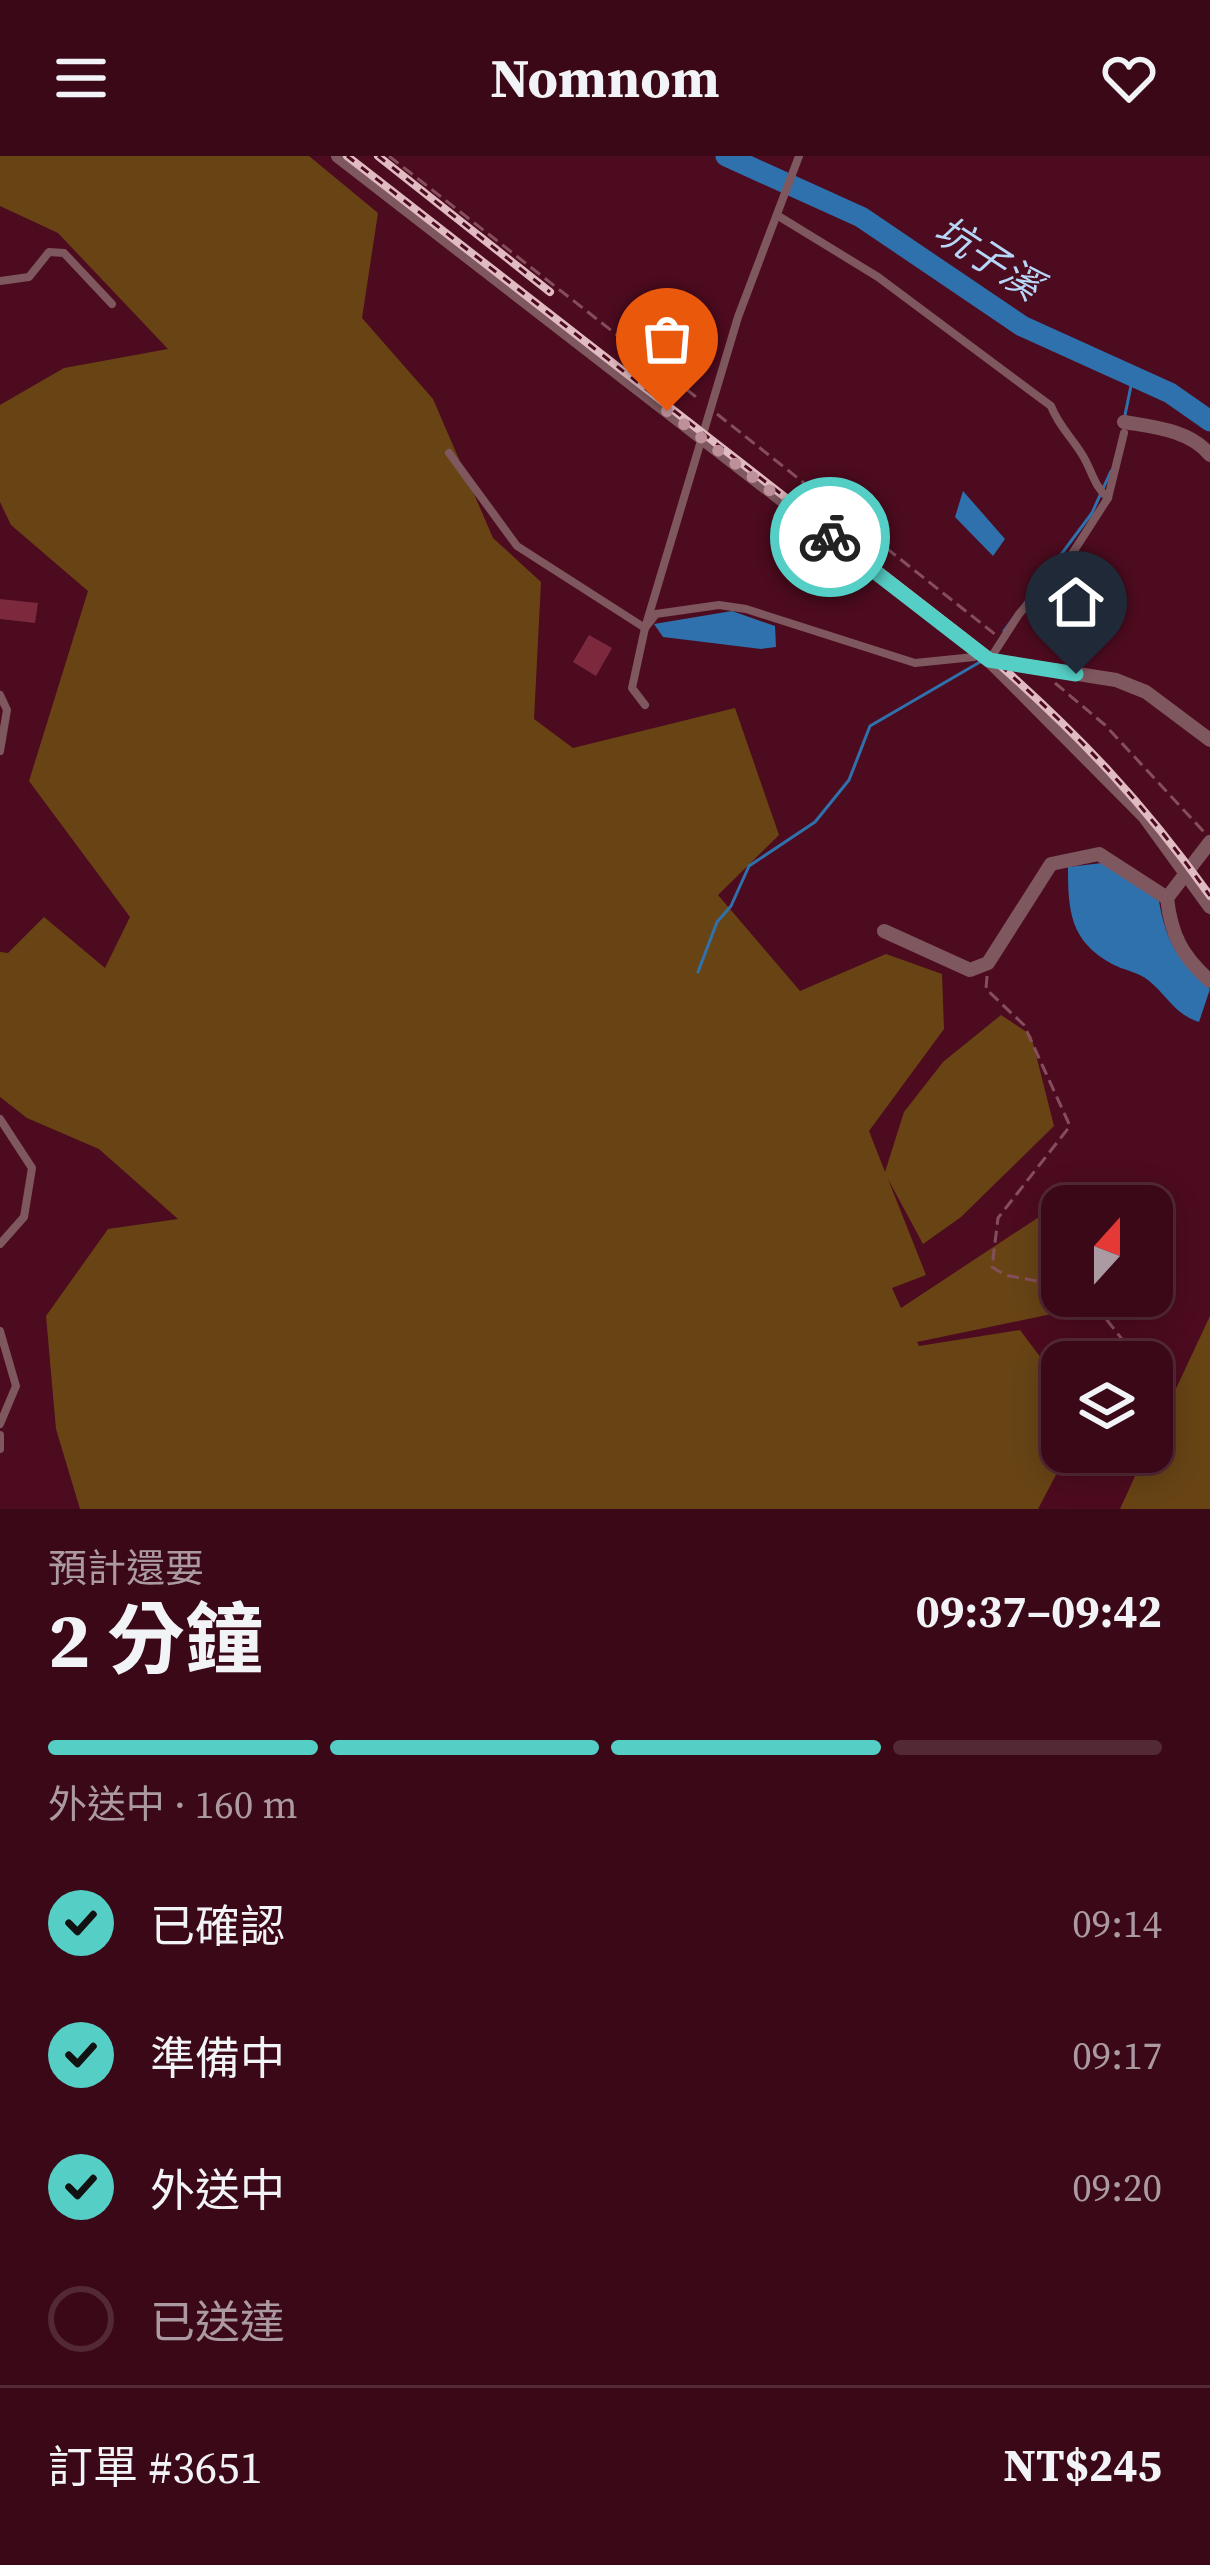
<!DOCTYPE html>
<html lang="zh-TW">
<head>
<meta charset="utf-8">
<style>
  :root { --surface:#3a0817; --page:#451624; --text:#f1f3f6; --muted:#ab9aa1; --line:#542936; --accent:#55cec5 }
  body { margin:0; font-family:"Source Serif 4","Noto Sans TC",serif; background:var(--page); color:var(--text); height:100vh; display:flex; flex-direction:column; font-size:45px; white-space:nowrap }
  * { box-sizing:border-box; margin:0 }
  p { font-size:39px; color:var(--muted) }
  .icon { flex:none; width:66px; height:66px; fill:none; stroke:currentColor; stroke-width:2; stroke-linecap:round; stroke-linejoin:round }
  .map { position:relative; height:1353px; overflow:hidden }
  .side { display:flex; flex-direction:column; background:var(--surface); flex:1 }
  .side>* { flex:none }
  .needle { width:78px; rotate:21deg }
  .fabs { position:absolute; left:1041px; top:1029px; display:grid; gap:24px }
  .fabs a { display:grid; place-items:center; width:132px; height:132px; border-radius:24px; background:var(--surface); box-shadow:0 6px 30px #0003,0 0 0 3px var(--line); font-size:60px }
  .pin { position:absolute; display:grid; place-items:center; width:102px; height:102px; color:#fff; margin:-123px -51px; border-radius:50% 50% 50% 0; rotate:-45deg; box-shadow:0 0 12px #0007 }
  .pin .icon { rotate:45deg }
  .courier { position:absolute; display:grid; place-items:center; width:120px; height:120px; margin:-60px; border:9px solid #55cec5; border-radius:50%; background:#fff; color:#222; box-shadow:0 3px 15px #0007 }
  .headline em { font-style:normal; font-weight:700 }
  .headline div { display:flex; flex-direction:column-reverse }
  .headline { display:flex; align-items:center; justify-content:space-between; height:204px; padding:0 48px }
  h1 { font-size:78px; font-weight:700; line-height:90px }
  .bar { display:grid; grid-template-columns:repeat(4,1fr); gap:18px 12px; align-content:center; height:144px; padding:0 48px }
  .bar i { height:15px; border-radius:9px; background:var(--line) }
  .bar .active { background:var(--accent) }
  .bar p { grid-column:span 4 }
  .line { display:flex; align-items:center; gap:30px; padding:0 48px; border-top:3px solid var(--line) }
  .line div { flex:1 }
  ol { padding:0 48px; list-style:none }
  li { display:flex; align-items:center; gap:36px; height:132px }
  li p { margin-inline-start:auto }
  li .icon { padding:12px; border-radius:50%; background:var(--accent); color:#111; stroke-width:4 }
  li:last-child { color:var(--muted) }
  li i { width:66px; height:66px; border:6px solid var(--line); border-radius:50% }
  header { display:flex; justify-content:space-between; align-items:center; height:156px; padding:0 48px; background:var(--surface); font-size:54px; font-weight:700 }
  .map>svg:first-child { display:block }
  .green { fill:#684415 }
  .water { fill:#2e71ad }
  .lines { fill:none; stroke-linecap:round; stroke-linejoin:round }
  .stream { stroke:#2e71ad; stroke-width:3 }
  .river { stroke:#2e71ad; stroke-width:21 }
  .building { fill:#7c293d }
  .path { stroke:#854e5d; stroke-width:3; stroke-dasharray:12 6; stroke-linecap:butt }
  .lane { stroke:#7e585e; stroke-width:8 }
  .street { stroke:#7e585e; stroke-width:14 }
  .rail-casing { stroke:#e1bbc2; stroke-width:8 }
  .rail { stroke:#4d0b1f; stroke-width:3; stroke-dasharray:9; stroke-linecap:butt }
  .done { stroke:#bd909a; stroke-width:12; stroke-dasharray:0 21.6 }
  .route { stroke:#55cec5; stroke-width:15 }
  .labels { text-anchor:middle; dominant-baseline:central; stroke-width:12; stroke-linejoin:round; paint-order:stroke }
  .water-label { font-size:39px; font-style:italic; fill:#b6d7f8; stroke:#4d0b1f }
</style>
</head>
<body>
<header><svg class="icon" aria-label="menu" viewBox="0 0 24 24"><path d="M4 6h16M4 12h16M4 18h16"/></svg>Nomnom<svg class="icon" aria-label="heart" viewBox="0 0 24 24"><path d="M12 20l-8-8c-3-5 5-10 8-4 3-6 11-1 8 4z"/></svg></header>
<div class="map">
<svg width="1210" height="1353" viewBox="0 0 1210 1353">
  <rect width="100%" height="100%" fill="#4d0b1f"/>
  <g class="green">
    <path d="M 0,0 L 309,0 L 378,57 L 362,162 L 433,243 L 493,382 L 541,426 L 534,563 L 573,592 L 735,552 L 779,679 L 718,739 L 800,835 L 886,798 L 942,818 L 944,873 L 869,975 L 885,1016 L 904,956 L 943,906 L 1001,859 L 1031,879 L 1054,970 L 961,1061 L 923,1088 L 888,1023 L 926,1119 L 892,1132 L 901,1152 L 1039,1061 L 1062,1081 L 1062,1140 L 1084,1140 L 1066,1155 L 917,1186 L 919,1190 L 1020,1174 L 1062,1230 L 1062,1296 L 1068,1296 L 1038,1353 L 80,1353 L 56,1273 L 46,1160 L 108,1073 L 178,1063 L 99,993 L 27,962 L 0,941 L 0,796 L 8,797 L 44,761 L 105,812 L 130,761 L 29,625 L 88,435 L 11,369 L 0,346 L 0,249 L 64,212 L 168,193 L 58,77 L 0,50 Z"/>
    <path d="M 1210,1160 L 1210,1353 L 1120,1353 L 1146,1296 L 1152,1296 L 1152,1284 Z"/>
  </g>
  <g class="water">
    <path d="M 963,335 L 1005,383 L 993,400 L 955,361 Z"/>
    <path d="M 732,455 L 775,470 L 776,491 L 761,493 L 663,481 L 654,468 Z"/>
    <path d="M 1102,707 L 1159,745 C 1166,786 1179,806 1210,833 L 1199,866 C 1174,858 1167,839 1148,824 C 1138,816 1123,814 1112,808 C 1070,785 1068,755 1068,711 Z"/>
  </g>
  <g class="lines">
    <g class="stream">
      <path d="M 1125,259 L 1133,220"/>
      <path d="M 1004,475 L 1092,357 L 1111,315"/>
      <path d="M 698,816 L 717,766 L 731,750 L 749,710 L 815,666 L 849,624 L 870,570 L 980,506"/>
    </g>
    <path class="river" d="M 726,0 L 861,61 L 1022,170 L 1170,237 L 1210,265"/>
  </g>
  <g class="building">
    <path d="M 0,443 L 38,447 L 35,467 L 0,463 Z"/>
    <path d="M 589,479 L 612,492 L 596,520 L 573,506 Z"/>
  </g>
  <g class="lines">
    <g class="path">
      <path d="M 389,0 L 700,244"/>
      <path d="M 717,258 L 996,479"/>
      <path d="M 1055,527 L 1105,569 L 1205,677"/>
      <path d="M 987,820 L 986,833 L 1024,869 L 1070,970 L 998,1062 L 992,1111 L 1005,1119 L 1062,1130"/>
      <path d="M 1080,1140 L 1095,1149 L 1129,1192 L 1126,1206"/>
    </g>
    <g class="lane">
      <path d="M 780,61 L 878,121 L 1051,250 C 1059,271 1072,281 1083,300 C 1092,315 1094,330 1108,342"/>
      <path d="M 0,125 L 29,121 L 49,96 L 64,97 L 112,148"/>
      <path d="M 449,297 L 517,390 L 645,472 L 656,458 L 719,449 L 746,453 L 915,507 L 974,501"/>
      <path d="M 990,503 L 1019,458 L 1070,401 L 1108,342 L 1124,277"/>
      <path d="M 0,539 L 7,554 L 0,595"/>
      <path d="M 645,549 L 632,532 L 645,472 L 738,161 L 799,0"/>
      <path d="M 0,963 L 32,1012 L 24,1061 L 0,1088"/>
      <path d="M 0,1175 L 16,1230 L 0,1268"/>
      <path d="M 0,1279 L 0,1293"/>
    </g>
    <g class="street">
      <path d="M 338,0 L 989,504 L 1144,660 L 1210,751"/>
      <path d="M 1124,266 C 1153,271 1190,274 1210,299"/>
      <path d="M 989,504 L 1116,524 L 1146,536 L 1210,584"/>
      <path d="M 1167,742 C 1171,779 1182,800 1210,825"/>
      <path d="M 1167,742 L 1210,686"/>
      <path d="M 884,775 L 970,814 L 988,807 L 1051,708 L 1099,698 L 1167,742"/>
    </g>
    <g class="rail-casing">
      <g id="rail">
        <path d="M 347,0 L 993,503 C 1079,579 1144,647 1210,740"/>
        <path d="M 378,0 L 550,136"/>
      </g>
    </g>
    <use href="#rail" class="rail"/>
  </g>
  <g class="lines">
    <path class="done" d="M 667,255 L 830,381"/>
    <path class="route" d="M 830,381 L 989,504 L 1076,518"/>
  </g>
  <g class="labels">
    <g class="water-label">
      <text transform="translate(988 102) rotate(33)">坑子溪</text>
    </g>
  </g>
</svg>
<div class="fabs">
<a><svg class="needle" viewBox="-14 -14 28 28"><path d="M0-13l5 13h-10z" fill="#e53935"/><path d="M0 13l5-13h-10z" fill="#ab9aa1"/></svg></a>
<a><svg class="icon" aria-label="layers" viewBox="0 0 24 24"><path d="M12 4l9 5-9 5-9-5zM3 14l9 5 9-5"/></svg></a>
</div>
<div class="pin" style="left:667px;top:255px;background:#ea580c"><svg class="icon" aria-label="bag" viewBox="0 0 24 24"><path d="M5 8h14l-1 12H6zM9 8a3 3 0 0 1 6 0"/></svg></div>
<div class="pin" style="left:1076px;top:518px;background:#1f2937"><svg class="icon" aria-label="home" viewBox="0 0 24 24"><path d="M3 11l9-7 9 7M6 9v11h12V9"/></svg></div>
<div class="courier" style="left:830px;top:381px"><svg class="icon" aria-label="bike" viewBox="0 0 24 24"><circle cx="6" cy="16" r="4"/><circle cx="18" cy="16" r="4"/><path d="M6 16l4-8h5l3 8M10 8l3 8H6M13 5h3"/></svg></div>
</div>
<section class="side">
<div class="headline"><div><h1>2 分鐘</h1><p>預計還要</p></div><em>09:37–09:42</em></div>
<div class="bar"><i class="active"></i><i class="active"></i><i class="active"></i><i></i><p>外送中 · 160 m</p></div>
<ol>
<li><svg class="icon" aria-label="check" viewBox="0 0 24 24"><path d="M5 12l5 5 9-10"/></svg>已確認<p>09:14</p></li>
<li><svg class="icon" aria-label="check" viewBox="0 0 24 24"><path d="M5 12l5 5 9-10"/></svg>準備中<p>09:17</p></li>
<li><svg class="icon" aria-label="check" viewBox="0 0 24 24"><path d="M5 12l5 5 9-10"/></svg>外送中<p>09:20</p></li>
<li><i></i>已送達</li>
</ol>
<div class="line" style="height:156px"><div>訂單 #3651</div><b>NT$245</b></div>
</section>
</body>
</html>
